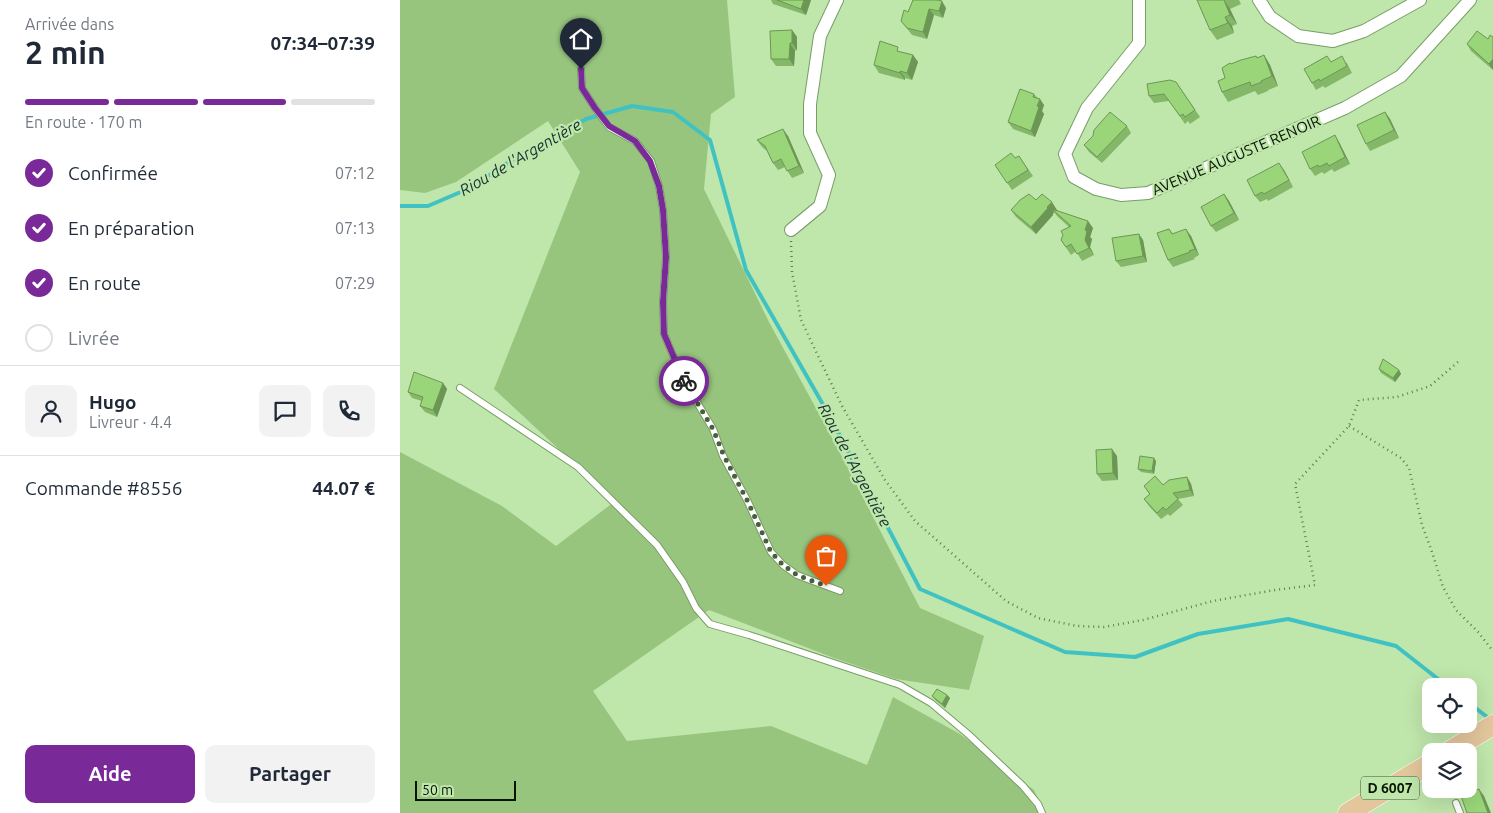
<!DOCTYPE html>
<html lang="fr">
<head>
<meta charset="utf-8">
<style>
  :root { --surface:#fff; --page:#f2f2f3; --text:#1f2937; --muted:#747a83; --line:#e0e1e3; --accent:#7a2999 }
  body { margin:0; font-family:Ubuntu,sans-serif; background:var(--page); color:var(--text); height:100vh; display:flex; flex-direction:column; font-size:19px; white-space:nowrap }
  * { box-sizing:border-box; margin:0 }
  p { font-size:16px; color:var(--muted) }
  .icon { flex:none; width:28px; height:28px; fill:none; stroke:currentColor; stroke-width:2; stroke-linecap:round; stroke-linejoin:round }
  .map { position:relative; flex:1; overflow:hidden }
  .side { display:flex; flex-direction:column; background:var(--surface); width:400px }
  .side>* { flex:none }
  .fabs { position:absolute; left:1022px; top:678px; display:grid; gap:10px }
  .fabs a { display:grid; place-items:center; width:55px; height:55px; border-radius:10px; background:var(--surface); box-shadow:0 5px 20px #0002; font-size:25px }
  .scale { position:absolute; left:15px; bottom:12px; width:101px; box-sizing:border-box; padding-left:5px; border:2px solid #081502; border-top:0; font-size:14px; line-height:18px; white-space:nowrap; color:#081502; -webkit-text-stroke:4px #bfe6ab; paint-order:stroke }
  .pin { position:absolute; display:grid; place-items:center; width:42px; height:42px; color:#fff; margin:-51px -21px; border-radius:50% 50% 50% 0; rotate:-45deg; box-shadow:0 0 5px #0007 }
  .pin .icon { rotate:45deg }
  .courier { position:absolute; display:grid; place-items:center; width:50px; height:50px; margin:-25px; border:4px solid #7a2999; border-radius:50%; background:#fff; color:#222; box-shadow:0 1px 6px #0007 }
  .head em { font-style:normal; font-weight:700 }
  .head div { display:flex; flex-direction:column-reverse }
  .head { display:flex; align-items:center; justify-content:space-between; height:85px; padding:0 25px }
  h1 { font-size:32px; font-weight:700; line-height:38px }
  .bar { display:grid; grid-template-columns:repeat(4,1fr); gap:8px 5px; align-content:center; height:60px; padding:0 25px }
  .bar i { height:6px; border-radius:4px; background:var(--line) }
  .bar .active { background:var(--accent) }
  .bar p { grid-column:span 4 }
  .line { display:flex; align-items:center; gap:12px; padding:0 25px; border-top:1px solid var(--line) }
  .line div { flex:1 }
  .round { display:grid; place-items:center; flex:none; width:52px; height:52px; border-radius:10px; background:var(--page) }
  ol { padding:0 25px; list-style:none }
  li { display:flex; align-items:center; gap:15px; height:55px }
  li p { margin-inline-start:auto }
  li .icon { padding:5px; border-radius:50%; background:var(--accent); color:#fff; stroke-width:4 }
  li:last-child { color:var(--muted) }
  li i { width:28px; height:28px; border:2px solid var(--line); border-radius:50% }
  .cta { display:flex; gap:10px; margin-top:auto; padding:10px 25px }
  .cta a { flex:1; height:58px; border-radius:10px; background:var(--accent); color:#fff; font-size:20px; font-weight:700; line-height:58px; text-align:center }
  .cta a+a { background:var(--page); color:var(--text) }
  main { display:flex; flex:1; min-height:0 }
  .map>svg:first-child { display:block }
  .green { fill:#97c57e }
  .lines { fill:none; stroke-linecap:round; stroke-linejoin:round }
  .stream { stroke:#41c2c2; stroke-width:4 }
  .lane-casing { stroke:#799d66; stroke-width:8 }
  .street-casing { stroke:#799d66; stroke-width:14 }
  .primary-casing { stroke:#fff; stroke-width:21 }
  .path { stroke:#637c56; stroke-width:2.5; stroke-dasharray:1 4; stroke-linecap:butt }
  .lane { stroke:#fff; stroke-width:6 }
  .street { stroke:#fff; stroke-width:12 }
  .primary { stroke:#e3c69c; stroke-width:20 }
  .wall { fill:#84b868 }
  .shaded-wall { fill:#6c9655 }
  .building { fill:#9ad679; stroke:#6c9655 }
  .done { stroke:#485e3d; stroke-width:5; stroke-dasharray:0 9 }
  .route { stroke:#7a2999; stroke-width:6 }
  .labels { text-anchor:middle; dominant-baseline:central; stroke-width:4.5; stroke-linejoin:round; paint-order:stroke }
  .shield { fill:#bfe6ab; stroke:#3f5435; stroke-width:1 }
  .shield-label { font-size:14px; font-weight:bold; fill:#081502 }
  .street-label { font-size:15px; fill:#081502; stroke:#bfe6ab }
  .water-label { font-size:16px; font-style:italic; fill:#153130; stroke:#bfe6ab }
</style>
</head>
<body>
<main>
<section class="side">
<div class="head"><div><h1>2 min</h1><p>Arrivée dans</p></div><em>07:34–07:39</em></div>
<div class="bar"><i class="active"></i><i class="active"></i><i class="active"></i><i></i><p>En route · 170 m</p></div>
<ol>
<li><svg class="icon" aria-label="check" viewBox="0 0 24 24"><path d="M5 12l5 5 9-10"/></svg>Confirmée<p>07:12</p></li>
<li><svg class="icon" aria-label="check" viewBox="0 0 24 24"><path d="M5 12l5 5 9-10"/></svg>En préparation<p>07:13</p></li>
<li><svg class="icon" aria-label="check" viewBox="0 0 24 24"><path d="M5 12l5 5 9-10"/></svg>En route<p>07:29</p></li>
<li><i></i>Livrée</li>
</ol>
<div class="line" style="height:90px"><a class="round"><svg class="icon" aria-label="person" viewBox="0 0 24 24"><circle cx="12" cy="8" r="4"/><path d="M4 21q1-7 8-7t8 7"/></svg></a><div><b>Hugo</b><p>Livreur · 4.4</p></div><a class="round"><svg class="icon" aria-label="chat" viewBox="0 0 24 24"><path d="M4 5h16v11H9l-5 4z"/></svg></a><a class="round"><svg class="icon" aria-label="phone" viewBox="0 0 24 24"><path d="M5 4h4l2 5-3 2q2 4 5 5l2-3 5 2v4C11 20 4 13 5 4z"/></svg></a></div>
<div class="line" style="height:65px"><div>Commande #8556</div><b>44.07 €</b></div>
<div class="cta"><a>Aide</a><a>Partager</a></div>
</section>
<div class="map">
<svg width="1093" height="813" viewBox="0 0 1093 813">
  <rect width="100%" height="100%" fill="#bfe6ab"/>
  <path class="green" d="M 0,0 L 327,0 L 335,97 L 311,114 L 304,189 L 369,322 L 437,447 L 520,608 L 584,636 L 569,690 L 496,679 L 434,658 L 309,610 L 193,691 L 227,741 L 371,726 L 467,765 L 493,697 L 560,734 L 634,790 L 645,813 L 0,813 L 0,452 L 102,506 L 156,546 L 214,502 L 178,467 L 94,389 L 180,172 L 148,121 L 56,182 L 25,193 L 0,190 Z"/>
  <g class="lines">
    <g class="stream">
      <path d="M 0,206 L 28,206 L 70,188 L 118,156 L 186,119 L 232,106 L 273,112 L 310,140 L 346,270 L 429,415 L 520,589 L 665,652 L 735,657 L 798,634 L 888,619 L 996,646 L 1047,686"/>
      <path d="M 1069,703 L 1091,720"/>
    </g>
    <g class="lane-casing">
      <g id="lane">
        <path d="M 181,69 L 182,88 L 195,108 L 209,127 L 235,141 L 251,161 L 259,186 L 263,210 L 266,257 L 263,302 L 264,334 L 283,379 L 313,429 L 323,456 L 347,500 L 371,552 L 383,565 L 397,575 L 440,591"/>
        <path d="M 60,388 L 178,467 L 257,545 L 283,582 L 296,608 L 310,624 L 349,635 L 500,685 L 531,703 L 568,734 L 623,786 L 638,804 L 642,813"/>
        <path d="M 1056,803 L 1060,813"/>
      </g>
    </g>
    <g class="street-casing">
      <g id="street">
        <path d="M 739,0 L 739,43 L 687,108 L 665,154 L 674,177 L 696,189 L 721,195 L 748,193 L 945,108 L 1001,76 L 1070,0"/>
        <path d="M 859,0 L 870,17 L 898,36 L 933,41 L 964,31 L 1020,0"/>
        <path d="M 391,230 L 420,206 L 429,175 L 410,133 L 410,104 L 420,36 L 437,0"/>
      </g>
    </g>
    <g class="primary-casing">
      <g id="primary">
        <path d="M 1050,751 L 1093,725"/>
        <path d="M 948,813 L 1031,763"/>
      </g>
    </g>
    <g class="path">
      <path d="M 391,241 L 392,272 L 401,320 L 442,406 L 485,480 L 515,521 L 606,601 L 638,618 L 677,626 L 704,627 L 743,620 L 813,601 L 875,590 L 915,585 L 895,484 L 949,426 L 959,400 L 997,397 L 1030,386 L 1058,362"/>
      <path d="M 949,426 L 1001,458 L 1009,468 L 1022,525 L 1031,549 L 1043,587 L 1056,610 L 1078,632 L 1093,651"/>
    </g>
    <use href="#lane" class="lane"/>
    <use href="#street" class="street"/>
    <use href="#primary" class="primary"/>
  </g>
  <g class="wall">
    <path d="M 371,0 L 411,0 L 406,15 L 373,4 Z"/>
    <path d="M 513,0 L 546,8 L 543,18 L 534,15 L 527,39 L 512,35 L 501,21 L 508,12 Z"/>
    <path d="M 797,0 L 839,0 L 841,4 L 830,9 L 837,24 L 832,26 L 834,33 L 817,40 L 810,30 Z"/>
    <path d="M 392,30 L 397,37 L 397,50 L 395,51 L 394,66 L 376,66 L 371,59 Z"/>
    <path d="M 1093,37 L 1093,70 L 1071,51 L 1067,44 Z"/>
    <path d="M 502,52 L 513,55 L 518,62 L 512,80 L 505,78 L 505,80 L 479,73 L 474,65 Z"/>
    <path d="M 864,55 L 870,65 L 878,86 L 868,90 L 868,91 L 858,95 L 855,91 L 828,102 L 822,92 L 825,78 L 831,64 L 857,58 Z"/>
    <path d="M 932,62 L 947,63 L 952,73 L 925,88 L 923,86 L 916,90 L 912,83 Z"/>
    <path d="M 776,82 L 800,117 L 790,124 L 788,121 L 785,124 L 769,101 L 754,103 L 749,96 Z"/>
    <path d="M 634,94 L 644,105 L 642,111 L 644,114 L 635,137 L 613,129 L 608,122 Z"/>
    <path d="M 985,112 L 990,119 L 999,138 L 970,151 L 966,144 Z"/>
    <path d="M 727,126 L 731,133 L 702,163 L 689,152 L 684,145 Z"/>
    <path d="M 388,136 L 404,173 L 392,178 L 385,167 L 378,170 L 373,163 L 367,151 L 362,147 L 357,140 Z"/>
    <path d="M 939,142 L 950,164 L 934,172 L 932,169 L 924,174 L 922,172 L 915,176 L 910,169 Z"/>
    <path d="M 619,156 L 633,176 L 612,190 L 595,165 L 615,158 Z"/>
    <path d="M 884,170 L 893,187 L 868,201 L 867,199 L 860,202 L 855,196 Z"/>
    <path d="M 824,194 L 829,201 L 839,220 L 816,232 L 811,226 Z"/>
    <path d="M 636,200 L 657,210 L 656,210 L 693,228 L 690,237 L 692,239 L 690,247 L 694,255 L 682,261 L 676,251 L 671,255 L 661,240 L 669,227 L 657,216 L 654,212 L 653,214 L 653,215 L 636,234 L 616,217 L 611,210 Z"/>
    <path d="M 769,229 L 773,234 L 791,236 L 799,255 L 794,258 L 795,259 L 773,267 L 768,260 Z"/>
    <path d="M 743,240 L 747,262 L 721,267 L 716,261 Z"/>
    <path d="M 979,369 L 999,370 L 1001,374 L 995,382 L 981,373 Z"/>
    <path d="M 43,383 L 47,389 L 37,417 L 25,412 L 20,406 L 22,401 L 12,398 L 8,392 Z"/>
    <path d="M 717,456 L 718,480 L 702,481 L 697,474 Z"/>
    <path d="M 756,461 L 754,474 L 741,472 L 738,469 Z"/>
    <path d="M 787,477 L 791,484 L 794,496 L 778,499 L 783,505 L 770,516 L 768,514 L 761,519 L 749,506 L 744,499 L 750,495 L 744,486 L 763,485 Z"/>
    <path d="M 547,695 L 550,698 L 545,708 L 535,700 L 532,696 Z"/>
  </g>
  <g class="shaded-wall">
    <path d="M 404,0 L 411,0 L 406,15 L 401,9 Z"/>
    <path d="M 824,0 L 830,9 L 837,24 L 830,15 Z"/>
    <path d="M 542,1 L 546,8 L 543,18 L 539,11 Z"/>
    <path d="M 529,9 L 534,15 L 527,39 L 523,32 Z"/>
    <path d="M 825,17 L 832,26 L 834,33 L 828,23 Z"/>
    <path d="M 392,30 L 397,37 L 397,50 L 392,43 Z"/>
    <path d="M 390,43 L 395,51 L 394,66 L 389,59 Z"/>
    <path d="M 513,55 L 518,62 L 512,80 L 507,73 Z"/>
    <path d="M 864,55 L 870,65 L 878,86 L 872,76 Z"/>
    <path d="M 1093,59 L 1093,70 L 1089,64 Z"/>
    <path d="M 500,71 L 505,78 L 505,80 L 500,73 Z"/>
    <path d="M 640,99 L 644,105 L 642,111 L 644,114 L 635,137 L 631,131 Z"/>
    <path d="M 985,112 L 990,119 L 999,138 L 994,130 Z"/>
    <path d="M 383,129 L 388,136 L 404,173 L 399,166 Z"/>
    <path d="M 935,135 L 939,142 L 950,164 L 945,157 Z"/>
    <path d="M 879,163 L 884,170 L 893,187 L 889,180 Z"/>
    <path d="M 824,194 L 829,201 L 839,220 L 834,213 Z"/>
    <path d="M 652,202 L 657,210 L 655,212 L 652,209 L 654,212 L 653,214 L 653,215 L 636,234 L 631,227 Z"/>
    <path d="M 688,221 L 693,228 L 690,237 L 692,239 L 690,247 L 694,255 L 689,248 L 685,240 L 685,230 Z"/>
    <path d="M 786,229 L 791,236 L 799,255 L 795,249 Z"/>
    <path d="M 739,234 L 743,240 L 747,262 L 743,256 Z"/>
    <path d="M 999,370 L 1001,374 L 995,382 L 993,378 Z"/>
    <path d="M 43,383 L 47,389 L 37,417 L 33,410 Z"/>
    <path d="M 712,449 L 717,456 L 718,480 L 713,473 Z"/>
    <path d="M 754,458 L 756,461 L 754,474 L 752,471 Z"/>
    <path d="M 787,477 L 791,484 L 794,496 L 790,490 Z"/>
    <path d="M 547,695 L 550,698 L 545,708 L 542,704 Z"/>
    <path d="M 1079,789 L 1084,796 L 1091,813 L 1088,813 Z"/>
  </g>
  <g class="building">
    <path d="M 377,0 L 404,0 L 401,9 Z"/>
    <path d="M 513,0 L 537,0 L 542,1 L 539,11 L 529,9 L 523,32 L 507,28 L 501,21 L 504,10 L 508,12 Z"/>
    <path d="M 797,0 L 824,0 L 830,15 L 825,17 L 828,23 L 810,30 Z"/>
    <path d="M 392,30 L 392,43 L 390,43 L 389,59 L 371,59 L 370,31 Z"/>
    <path d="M 1077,31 L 1088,39 L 1090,35 L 1093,37 L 1093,59 L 1089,64 L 1067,44 Z"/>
    <path d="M 480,41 L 498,47 L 497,51 L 513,55 L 507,73 L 500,71 L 500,73 L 474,65 Z"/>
    <path d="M 864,55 L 872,76 L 861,81 L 862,82 L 851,86 L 850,82 L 822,92 L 818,81 L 825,78 L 822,68 L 830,63 L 831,64 L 841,60 L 856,56 L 857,58 Z"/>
    <path d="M 927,56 L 931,62 L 942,56 L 947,66 L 920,81 L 919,79 L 912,83 L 904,69 Z"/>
    <path d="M 770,80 L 776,82 L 795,110 L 785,117 L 783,114 L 780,116 L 764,94 L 749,96 L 747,84 Z"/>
    <path d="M 620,89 L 634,94 L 633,97 L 640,99 L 637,106 L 639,107 L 631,131 L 608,122 Z"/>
    <path d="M 710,112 L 727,126 L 697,157 L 684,145 L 693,136 L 694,130 Z"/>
    <path d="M 985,112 L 994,130 L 966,144 L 957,125 Z"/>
    <path d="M 383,129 L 399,166 L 387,171 L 381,159 L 373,163 L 365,146 L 357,140 Z"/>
    <path d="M 935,135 L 945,157 L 929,166 L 927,163 L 919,167 L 918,165 L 910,169 L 902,152 Z"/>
    <path d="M 611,153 L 615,158 L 619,156 L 628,170 L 607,183 L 595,165 Z"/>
    <path d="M 879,163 L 889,180 L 864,194 L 862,192 L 855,196 L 847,180 Z"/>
    <path d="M 629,194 L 636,200 L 642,194 L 652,202 L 647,207 L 648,208 L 631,227 L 611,210 L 620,200 Z"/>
    <path d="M 824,194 L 834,213 L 811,226 L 801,207 Z"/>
    <path d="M 652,209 L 688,221 L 685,230 L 687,231 L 685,240 L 689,248 L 677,254 L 671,244 L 666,247 L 661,240 L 663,235 L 661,231 L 671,226 Z"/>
    <path d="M 769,229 L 772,234 L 786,229 L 795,249 L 789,251 L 790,252 L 768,260 L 757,233 Z"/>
    <path d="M 739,234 L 743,256 L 716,261 L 712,238 Z"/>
    <path d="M 983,359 L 999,370 L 993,378 L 979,369 Z"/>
    <path d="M 14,372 L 43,383 L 33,410 L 20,406 L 23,397 L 8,392 Z"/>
    <path d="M 712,449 L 713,473 L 697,474 L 696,450 Z"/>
    <path d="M 740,456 L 754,458 L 752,471 L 738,469 Z"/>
    <path d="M 755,476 L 763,485 L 769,480 L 787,477 L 790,490 L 773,493 L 778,499 L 766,510 L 763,507 L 757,513 L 744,499 L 750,494 L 744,486 Z"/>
    <path d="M 537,689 L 547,695 L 542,704 L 532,696 Z"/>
    <path d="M 1079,789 L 1088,813 L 1067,813 L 1061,796 Z"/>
  </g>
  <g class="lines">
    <path class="done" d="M 284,381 L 313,429 L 324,456 L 347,500 L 371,552 L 383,565 L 397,575 L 426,586"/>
    <path class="route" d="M 181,69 L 182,88 L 195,108 L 209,126 L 235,141 L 250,161 L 259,186 L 263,210 L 266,257 L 263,302 L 264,334 L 284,381"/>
  </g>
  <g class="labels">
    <rect class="shield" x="961" y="776.5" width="58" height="23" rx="4"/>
    <g class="shield-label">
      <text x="990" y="788">D 6007</text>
    </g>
    <g class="street-label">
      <text transform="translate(836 155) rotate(-23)">AVENUE AUGUSTE RENOIR</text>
    </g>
    <g class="water-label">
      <text transform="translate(120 157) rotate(-30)">Riou de l'Argentière</text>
      <text transform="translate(455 465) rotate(62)">Riou de l'Argentière</text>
    </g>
  </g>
</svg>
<div class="fabs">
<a><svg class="icon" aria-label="locate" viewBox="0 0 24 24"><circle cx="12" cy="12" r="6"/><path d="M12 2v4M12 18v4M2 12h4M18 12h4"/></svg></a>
<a><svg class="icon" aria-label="layers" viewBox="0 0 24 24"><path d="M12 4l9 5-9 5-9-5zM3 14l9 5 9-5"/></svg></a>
</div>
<div class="scale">50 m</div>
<div class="pin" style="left:426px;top:586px;background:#ea580c"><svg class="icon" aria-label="bag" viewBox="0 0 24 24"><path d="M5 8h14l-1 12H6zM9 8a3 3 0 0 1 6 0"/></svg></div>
<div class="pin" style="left:181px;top:69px;background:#1f2937"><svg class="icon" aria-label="home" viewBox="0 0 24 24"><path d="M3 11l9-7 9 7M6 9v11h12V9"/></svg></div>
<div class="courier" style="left:284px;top:381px"><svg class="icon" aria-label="bike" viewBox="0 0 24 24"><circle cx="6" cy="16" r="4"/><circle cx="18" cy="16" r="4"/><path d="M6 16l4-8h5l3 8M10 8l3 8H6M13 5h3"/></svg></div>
</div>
</main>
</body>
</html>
